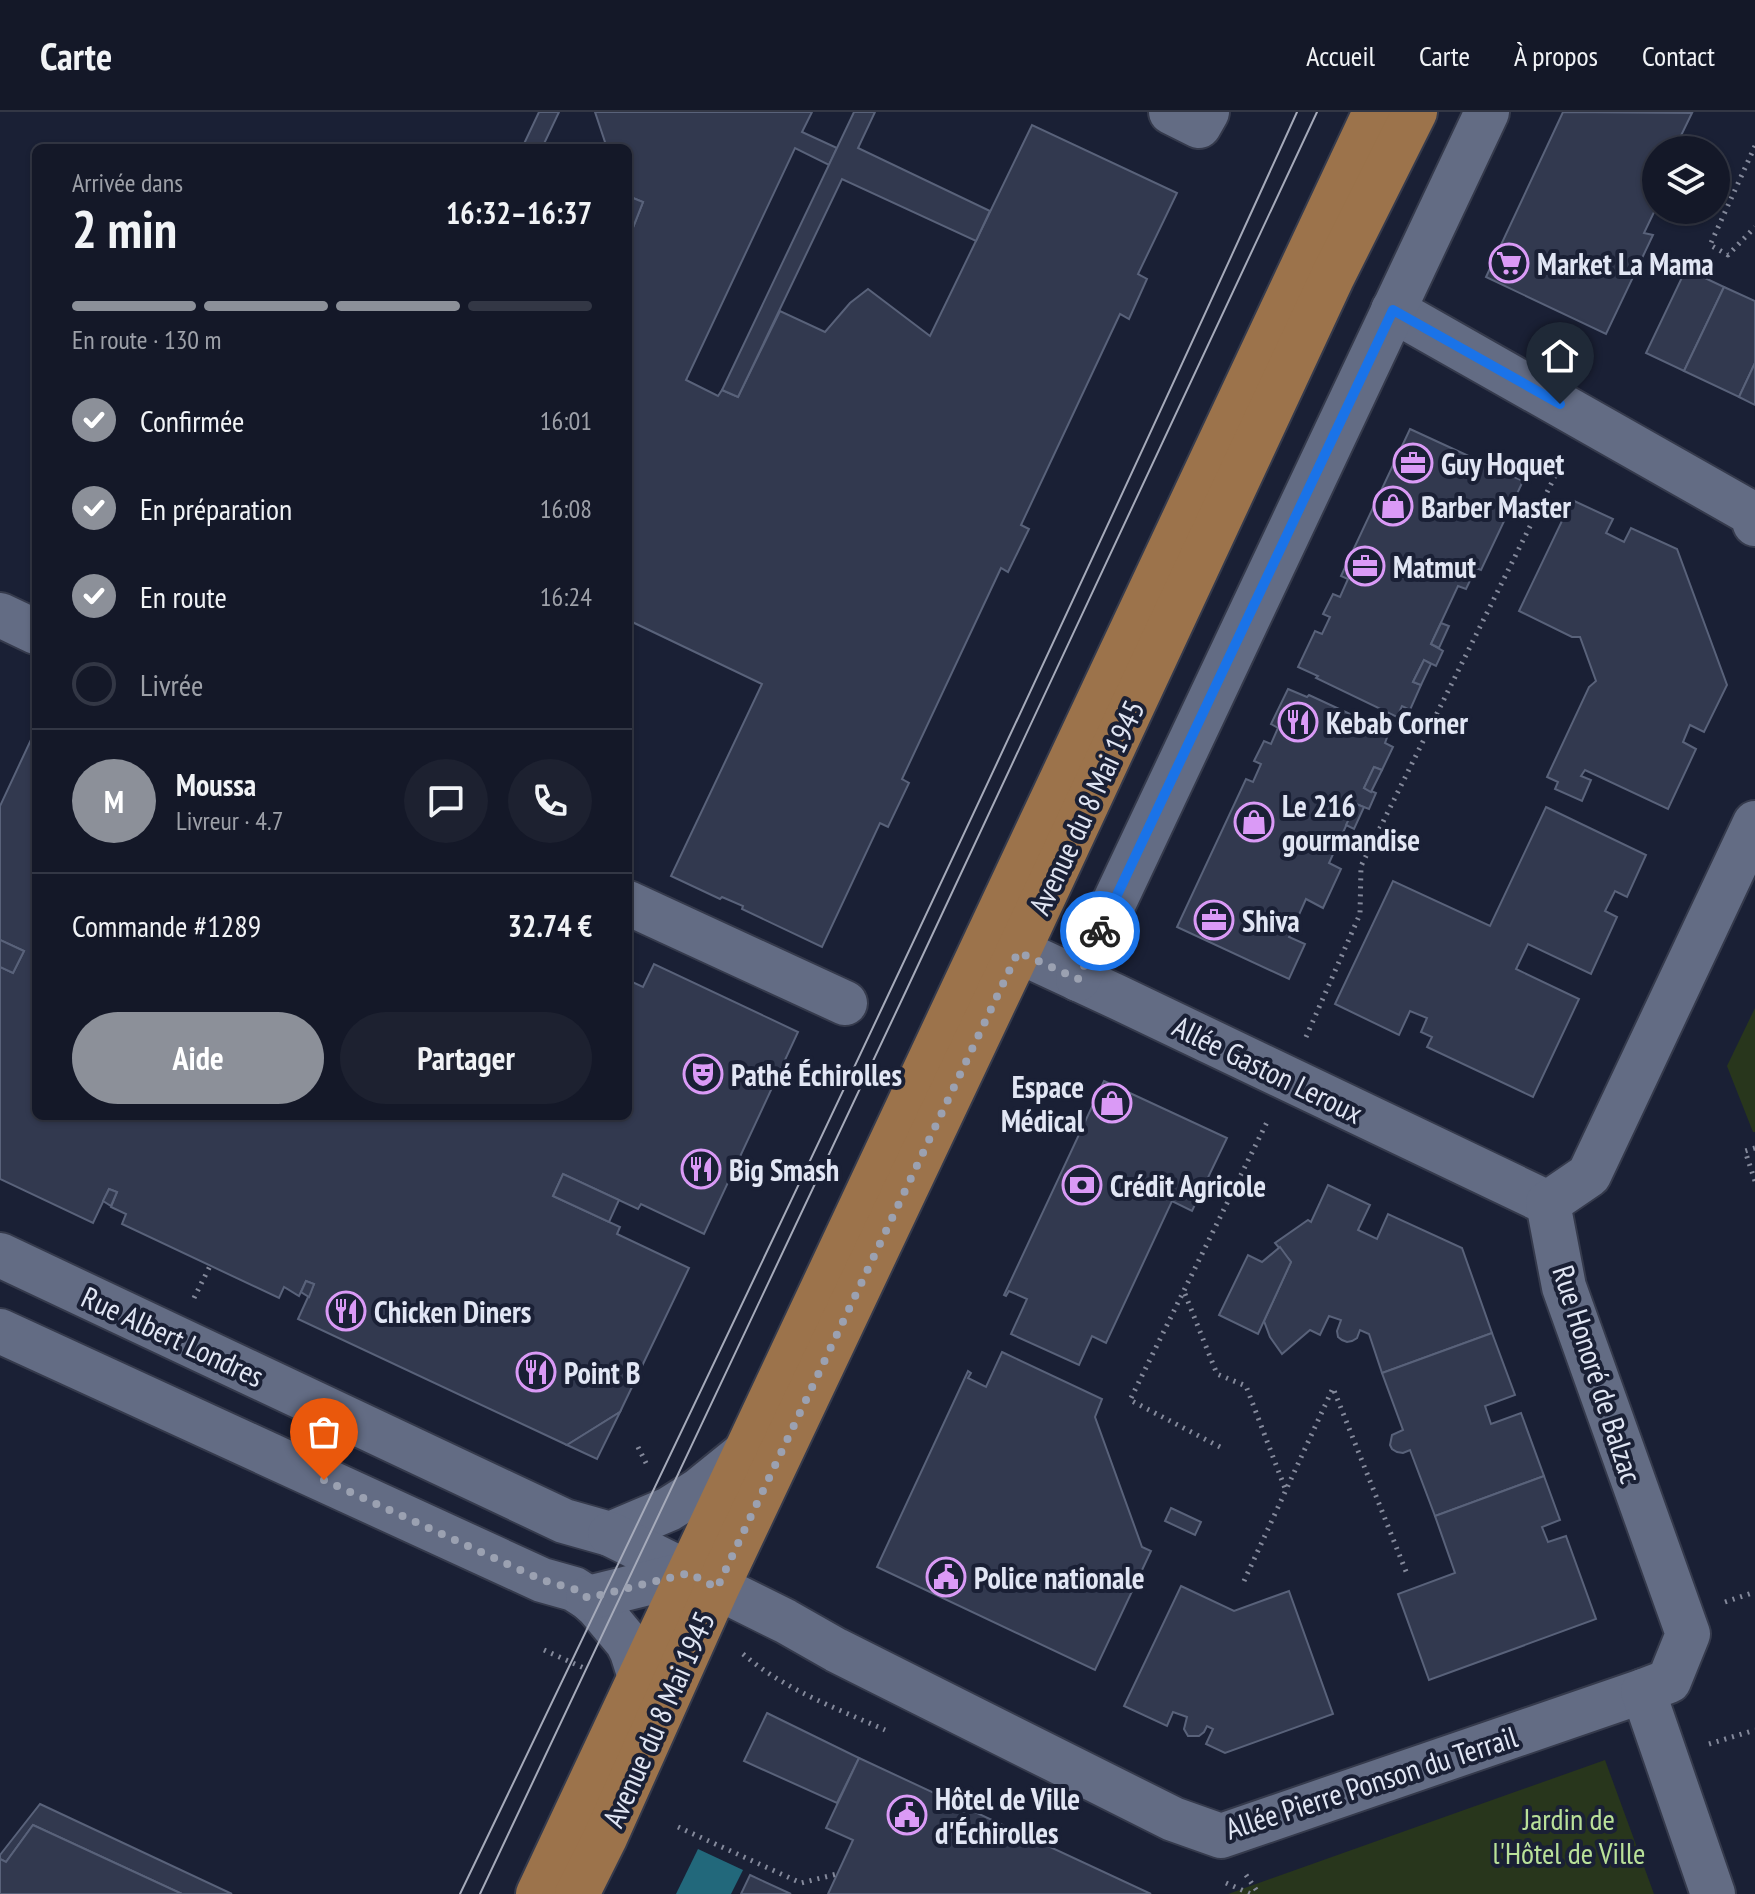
<!DOCTYPE html>
<html lang="fr">
<head>
<meta charset="utf-8">
<style>
  :root { --surface:#141828; --page:#1d2130; --text:#f1f3f6; --muted:#9da0a8; --line:#333745; --accent:#8c9099 }
  body { margin:0; font-family:"PT Sans Narrow",sans-serif; background:var(--page); color:var(--text); height:100vh; display:flex; flex-direction:column; font-size:30px; white-space:nowrap }
  * { box-sizing:border-box; margin:0 }
  p { font-size:26px; color:var(--muted) }
  .icon { flex:none; width:44px; height:44px; fill:none; stroke:currentColor; stroke-width:2; stroke-linecap:round; stroke-linejoin:round }
  .map { position:relative; flex:1; overflow:hidden }
  .drawer { position:absolute; left:32px; top:32px; width:600px; height:976px; display:flex; flex-direction:column; background:var(--surface); border-radius:12px; box-shadow:0 2px 6px #0004,0 0 0 2px var(--line) }
  .drawer>* { flex:none }
  .tools { position:absolute; left:1642px; top:24px; display:grid; gap:16px }
  .tools a { display:grid; place-items:center; width:88px; height:88px; border-radius:50%; background:var(--surface); box-shadow:0 2px 6px #0004,0 0 0 2px var(--line); font-size:40px }
  .pin { position:absolute; display:grid; place-items:center; width:68px; height:68px; color:#fff; margin:-82px -34px; border-radius:50% 50% 50% 0; rotate:-45deg; box-shadow:0 0 8px #0007 }
  .pin .icon { rotate:45deg }
  .courier { position:absolute; display:grid; place-items:center; width:80px; height:80px; margin:-40px; border:6px solid #1a73e8; border-radius:50%; background:#fff; color:#222; box-shadow:0 2px 10px #0007 }
  .head em { font-style:normal; font-weight:700 }
  .head div { display:flex; flex-direction:column-reverse }
  .head { display:flex; align-items:center; justify-content:space-between; height:136px; padding:0 40px }
  h1 { font-size:52px; font-weight:700; line-height:60px }
  .bar { display:grid; grid-template-columns:repeat(4,1fr); gap:12px 8px; align-content:center; height:96px; padding:0 40px }
  .bar i { height:10px; border-radius:6px; background:var(--line) }
  .bar .selected { background:var(--accent) }
  .bar p { grid-column:span 4 }
  .line { display:flex; align-items:center; gap:20px; padding:0 40px; border-top:2px solid var(--line) }
  .line div { flex:1 }
  .round { display:grid; place-items:center; flex:none; width:84px; height:84px; border-radius:42px; background:var(--page) }
  ol { padding:0 40px; list-style:none }
  li { display:flex; align-items:center; gap:24px; height:88px }
  li p { margin-inline-start:auto }
  li .icon { padding:8px; border-radius:50%; background:var(--accent); color:#fff; stroke-width:4 }
  li:last-child { color:var(--muted) }
  li i { width:44px; height:44px; border:4px solid var(--line); border-radius:50% }
  .button { display:flex; gap:16px; margin-top:auto; padding:16px 40px }
  .button a { flex:1; height:92px; border-radius:48px; background:var(--accent); color:#fff; font-size:32px; font-weight:700; line-height:92px; text-align:center }
  .button a+a { background:var(--page); color:var(--text) }
  header { display:flex; align-items:center; gap:48px; box-sizing:border-box; height:112px; padding:0 40px; background:var(--surface); border-bottom:2px solid var(--line) }
  header strong { font-size:38px }
  nav { display:flex; gap:44px; margin-inline-start:auto; font-size:28px }
  .map>svg:first-child { display:block }
  .green { fill:#28361c }
  .water { fill:#22687b }
  .building { fill:#32394f; stroke:#59627a; stroke-width:2 }
  .lines { fill:none; stroke-linecap:round; stroke-linejoin:round }
  .minor-casing { stroke:#353a4c; stroke-width:48 }
  .major-casing { stroke:#353a4c; stroke-width:48 }
  .path { stroke:#84899b; stroke-width:5; stroke-dasharray:2 6; stroke-linecap:butt }
  .minor { stroke:#636c84; stroke-width:44 }
  .major { stroke:#9c734b; stroke-width:44 }
  .tram { stroke:#a5aaba; stroke-width:2 }
  .done { stroke:#9ba1b1; stroke-width:8; stroke-dasharray:0 14.4 }
  .route { stroke:#1a73e8; stroke-width:10 }
  .labels { text-anchor:middle; dominant-baseline:central; stroke-width:8; stroke-linejoin:round; paint-order:stroke }
  .poi-label { font-size:30px; font-weight:bold; fill:#e1e6f4; stroke:#1a2035; text-anchor:start }
  .street-label { font-size:30px; fill:#e1e6f4; stroke:#1a2035 }
  .park-label { font-size:30px; fill:#b9e199; stroke:#1a2035 }
</style>
</head>
<body>
<header>
<strong>Carte</strong>
<nav><a>Accueil</a><a>Carte</a><a>À propos</a><a>Contact</a></nav>
</header>
<div class="map">
<svg width="1755" height="1782" viewBox="0 0 1755 1782">
  <rect width="100%" height="100%" fill="#1a2035"/>
  <g class="green">
    <path d="M 1755,896 L 1755,1020 L 1753,1020 L 1727,954 Z"/>
    <path d="M 1605,1648 L 1654,1782 L 1228,1782 Z"/>
  </g>
  <path class="water" d="M 698,1737 L 743,1758 L 731,1782 L 676,1782 Z"/>
  <g class="building">
    <path d="M 539,0 L 559,0 L 542,36 L 522,36 Z"/>
    <path d="M 595,0 L 812,0 L 802,20 L 837,36 L 829,53 L 795,36 L 686,268 L 718,284 L 722,278 L 738,285 L 780,199 L 825,220 L 850,191 L 868,177 L 930,224 L 1032,13 L 1177,81 L 1138,162 L 1147,167 L 1129,207 L 1120,202 L 1021,413 L 1029,417 L 1008,460 L 1001,456 L 902,667 L 909,671 L 888,715 L 880,711 L 822,835 L 742,797 L 743,794 L 722,785 L 720,787 L 671,764 L 762,572 L 628,508 L 628,116 L 632,118 L 643,90 L 628,84 L 628,36 L 607,36 Z"/>
    <path d="M 854,0 L 875,0 L 858,36 L 990,99 L 976,129 L 842,67 L 738,285 L 722,278 Z"/>
    <path d="M 1563,0 L 1692,1 L 1674,38 L 1656,38 L 1656,96 L 1644,121 L 1653,123 L 1606,222 L 1486,165 Z"/>
    <path d="M 628,84 L 643,90 L 632,118 L 628,116 Z"/>
    <path d="M 1686,157 L 1724,175 L 1684,259 L 1646,241 Z"/>
    <path d="M 1724,175 L 1755,189 L 1755,251 L 1739,285 L 1684,259 Z"/>
    <path d="M 1755,251 L 1755,293 L 1739,285 Z"/>
    <path d="M 1410,317 L 1523,369 L 1481,458 L 1476,456 L 1466,477 L 1458,474 L 1431,532 L 1443,539 L 1436,554 L 1424,548 L 1413,570 L 1421,573 L 1410,598 L 1402,594 L 1397,605 L 1316,566 L 1318,564 L 1298,555 L 1315,519 L 1322,522 L 1330,505 L 1323,502 L 1333,482 L 1340,485 L 1348,467 L 1341,464 Z"/>
    <path d="M 1572,388 L 1613,407 L 1606,421 L 1624,430 L 1631,416 L 1677,437 L 1727,573 L 1704,620 L 1690,613 L 1683,630 L 1696,637 L 1668,697 L 1585,658 L 1581,664 L 1591,668 L 1582,689 L 1555,677 L 1558,670 L 1547,665 L 1589,575 L 1596,569 L 1580,525 L 1572,525 L 1519,499 Z"/>
    <path d="M 1441,511 L 1449,514 L 1439,536 L 1431,532 Z"/>
    <path d="M 1424,548 L 1431,552 L 1421,573 L 1413,570 Z"/>
    <path d="M 1288,577 L 1307,585 L 1309,583 L 1389,620 L 1385,631 L 1393,635 L 1382,658 L 1374,655 L 1364,676 L 1376,681 L 1369,697 L 1356,692 L 1329,751 L 1341,757 L 1323,796 L 1306,787 L 1289,825 L 1305,832 L 1289,867 L 1177,815 L 1246,667 L 1253,670 L 1261,652 L 1254,649 L 1264,629 L 1271,632 L 1278,616 L 1271,612 Z"/>
    <path d="M 36,617 L 36,1004 L 628,1004 L 628,868 L 643,875 L 654,852 L 798,920 L 704,1122 L 641,1092 L 638,1097 L 563,1062 L 553,1084 L 620,1115 L 617,1122 L 689,1156 L 620,1300 L 567,1333 L 298,1207 L 314,1172 L 306,1169 L 299,1184 L 284,1175 L 279,1186 L 122,1112 L 126,1102 L 111,1095 L 117,1080 L 109,1077 L 93,1111 L 0,1067 L 0,855 L 13,861 L 24,839 L 0,828 L 0,694 Z"/>
    <path d="M 1374,655 L 1382,658 L 1371,680 L 1364,676 Z"/>
    <path d="M 1356,692 L 1364,695 L 1354,717 L 1346,713 Z"/>
    <path d="M 1546,695 L 1646,743 L 1627,785 L 1615,779 L 1605,799 L 1617,805 L 1591,862 L 1528,832 L 1516,857 L 1579,887 L 1533,985 L 1427,935 L 1432,925 L 1421,920 L 1427,906 L 1410,899 L 1399,923 L 1335,892 L 1393,769 L 1490,814 Z"/>
    <path d="M 0,828 L 24,839 L 13,861 L 0,855 Z"/>
    <path d="M 1104,969 L 1227,1026 L 1192,1099 L 1172,1089 L 1106,1231 L 1092,1224 L 1079,1253 L 1011,1222 L 1027,1187 L 1009,1179 L 1006,1184 L 1004,1183 Z"/>
    <path d="M 563,1062 L 619,1088 L 609,1110 L 553,1084 Z"/>
    <path d="M 1328,1073 L 1370,1093 L 1358,1118 L 1377,1127 L 1388,1102 L 1462,1136 L 1492,1221 L 1382,1261 L 1369,1222 L 1360,1218 L 1357,1226 L 1352,1229 L 1347,1230 L 1342,1228 L 1338,1225 L 1337,1219 L 1341,1208 L 1329,1204 L 1320,1223 L 1310,1218 L 1282,1242 L 1270,1225 L 1264,1209 L 1291,1150 L 1275,1131 L 1308,1108 L 1311,1110 Z"/>
    <path d="M 109,1077 L 117,1080 L 111,1094 L 103,1089 Z"/>
    <path d="M 1280,1135 L 1291,1150 L 1258,1222 L 1219,1203 L 1248,1143 L 1262,1150 Z"/>
    <path d="M 306,1169 L 314,1172 L 309,1185 L 301,1180 Z"/>
    <path d="M 1492,1221 L 1515,1283 L 1485,1294 L 1491,1312 L 1521,1301 L 1544,1364 L 1435,1404 L 1410,1338 L 1403,1341 L 1397,1340 L 1392,1337 L 1390,1333 L 1392,1323 L 1403,1318 L 1382,1261 Z"/>
    <path d="M 1002,1240 L 1102,1287 L 1095,1305 L 1142,1435 L 1151,1439 L 1095,1558 L 877,1455 L 968,1259 L 971,1261 L 968,1266 L 986,1275 Z"/>
    <path d="M 620,1300 L 597,1347 L 567,1333 Z"/>
    <path d="M 1544,1364 L 1560,1408 L 1542,1415 L 1548,1430 L 1566,1424 L 1596,1507 L 1429,1568 L 1398,1482 L 1455,1461 L 1435,1404 Z"/>
    <path d="M 1171,1396 L 1201,1410 L 1195,1423 L 1165,1409 Z"/>
    <path d="M 1181,1474 L 1234,1499 L 1289,1479 L 1333,1602 L 1225,1641 L 1206,1632 L 1213,1617 L 1207,1614 L 1204,1620 L 1199,1624 L 1188,1624 L 1184,1617 L 1187,1605 L 1173,1600 L 1167,1614 L 1124,1594 Z"/>
    <path d="M 767,1601 L 859,1646 L 837,1691 L 744,1649 Z"/>
    <path d="M 859,1646 L 1151,1782 L 828,1782 L 853,1728 L 826,1716 Z"/>
    <path d="M 40,1692 L 232,1782 L 182,1782 L 33,1713 L 6,1750 L 0,1747 L 0,1743 Z"/>
    <path d="M 33,1713 L 182,1782 L 0,1782 L 0,1747 L 6,1750 Z"/>
    <path d="M 750,1763 L 791,1782 L 741,1782 Z"/>
  </g>
  <g class="lines">
    <g class="minor-casing">
      <g id="minor">
        <path d="M 1171,0 L 1199,14 L 1207,0"/>
        <path d="M 1393,198 L 1751,401 L 1755,412"/>
        <path d="M 0,503 L 36,520"/>
        <path d="M 628,791 L 845,891"/>
        <path d="M 988,825 L 1115,884 L 1548,1091"/>
        <path d="M 1078,867 L 1487,0"/>
        <path d="M 0,1143 L 564,1409 L 610,1422 L 669,1397 L 699,1378 L 746,1340"/>
        <path d="M 0,1219 L 542,1468 L 574,1477 L 588,1486 L 598,1495 L 627,1530 L 632,1540 L 640,1565"/>
        <path d="M 610,1422 L 785,1509 L 836,1538 L 1173,1707 L 1221,1724 L 1643,1579"/>
        <path d="M 588,1486 L 689,1461"/>
        <path d="M 1713,1782 L 1643,1579 L 1669,1569 L 1688,1522 L 1564,1175 L 1548,1091 L 1589,1063 L 1755,711"/>
      </g>
    </g>
    <g class="major-casing">
      <g id="major">
        <path d="M 538,1782 L 1375,0"/>
        <path d="M 577,1782 L 605,1726 L 717,1476 L 1018,840 L 1332,166 L 1415,0"/>
      </g>
    </g>
    <g class="path">
      <path d="M 1755,34 L 1710,133 L 1728,143 L 1755,115"/>
      <path d="M 1306,925 L 1360,802 L 1361,754 L 1564,346"/>
      <path d="M 1755,1036 L 1745,1039 L 1755,1069"/>
      <path d="M 1185,1182 L 1217,1262 L 1246,1274 L 1286,1379"/>
      <path d="M 194,1186 L 210,1154"/>
      <path d="M 638,1335 L 648,1355"/>
      <path d="M 1220,1335 L 1130,1288 L 1269,1006"/>
      <path d="M 1244,1469 L 1333,1276 L 1407,1462"/>
      <path d="M 1725,1490 L 1755,1480"/>
      <path d="M 544,1538 L 586,1557"/>
      <path d="M 743,1542 C 785,1578 836,1596 885,1618"/>
      <path d="M 1709,1632 L 1755,1618"/>
      <path d="M 678,1715 L 801,1771 L 837,1762"/>
      <path d="M 1246,1763 L 1259,1782"/>
      <path d="M 1226,1771 L 1251,1782"/>
    </g>
    <use href="#minor" class="minor"/>
    <use href="#major" class="major"/>
    <g class="tram">
      <path d="M 460,1782 C 744,1191 1026,597 1297,0"/>
      <path d="M 480,1782 L 906,879 L 1317,0"/>
    </g>
  </g>
  <g class="lines">
    <path class="done" d="M 324,1368 L 542,1468 L 574,1477 L 588,1486 L 689,1461 L 717,1476 L 1018,840 L 1078,867 L 1100,819"/>
    <path class="route" d="M 1100,819 L 1393,198 L 1560,292"/>
  </g>
  <defs>
    <g id="supermarket-ring" transform="scale(2)"><circle r="9.5" fill="#1a2035" stroke="#da9af6" stroke-width="1.5"/><path d="M-6-5.5h2.5l.6 2H6L4.5 2H-2.5L-4.4-4H-6ZM-1.5 3.2a1.3 1.3 0 1 0 .1 0ZM3 3.2a1.3 1.3 0 1 0 .1 0Z" fill="#da9af6"/></g>
    <g id="office-ring" transform="scale(2)"><circle r="9.5" fill="#1a2035" stroke="#da9af6" stroke-width="1.5"/><path d="M-6-3h4V-5.5h4V-3h4V5H-6ZM-1-4.5V-3h2v-1.5ZM-6 0V1H6V0Z" fill="#da9af6"/></g>
    <g id="shop-ring" transform="scale(2)"><circle r="9.5" fill="#1a2035" stroke="#da9af6" stroke-width="1.5"/><path d="M-5-2.5h2.3a2.7 3.5 0 0 1 5.4 0H5L5.5 6h-11ZM-1.5-2.5h3a1.5 2.3 0 0 0-3 0Z" fill="#da9af6"/></g>
    <g id="restaurant-ring" transform="scale(2)"><circle r="9.5" fill="#1a2035" stroke="#da9af6" stroke-width="1.5"/><path d="M-5-6h1v4h1v-4h1v4h1v-4h1v5L-1.5 .5V6h-2V.5L-5-1ZM5-6V6H3V1.5H1.5Q1.5-4 5-6Z" fill="#da9af6"/></g>
    <g id="theatre-ring" transform="scale(2)"><circle r="9.5" fill="#1a2035" stroke="#da9af6" stroke-width="1.5"/><path d="M-5-5.5Q0-4 5-5.5V0Q5 5 0 6Q-5 5-5 0ZM-3.3-2.5H-1v1.5H-3.3ZM1-2.5H3.3v1.5H1ZM-2.8 1Q0 5.5 2.8 1Z" fill="#da9af6"/></g>
    <g id="bank-ring" transform="scale(2)"><circle r="9.5" fill="#1a2035" stroke="#da9af6" stroke-width="1.5"/><path d="M-6-4H6V4H-6ZM0-2.3a2.3 2.3 0 1 0 0 4.6a2.3 2.3 0 1 0 0-4.6Z" fill="#da9af6"/></g>
    <g id="civic-ring" transform="scale(2)"><circle r="9.5" fill="#1a2035" stroke="#da9af6" stroke-width="1.5"/><path d="M-.6-6.5H3V-4.5H.6V-3L4-1V1h2V6H-6V1h2V-1L-.6-3ZM-1.2 2.5V6h2.4V2.5Z" fill="#da9af6"/></g>
  </defs>
  <g fill-rule="evenodd">
    <use href="#supermarket-ring" x="1509" y="151"/>
    <use href="#office-ring" x="1413" y="351"/>
    <use href="#shop-ring" x="1393" y="394"/>
    <use href="#office-ring" x="1365" y="454"/>
    <use href="#restaurant-ring" x="1298" y="610"/>
    <use href="#shop-ring" x="1254" y="710"/>
    <use href="#office-ring" x="1214" y="808"/>
    <use href="#theatre-ring" x="703" y="962"/>
    <use href="#shop-ring" x="1112" y="991"/>
    <use href="#restaurant-ring" x="701" y="1057"/>
    <use href="#bank-ring" x="1082" y="1073"/>
    <use href="#restaurant-ring" x="346" y="1199"/>
    <use href="#restaurant-ring" x="536" y="1260"/>
    <use href="#civic-ring" x="946" y="1465"/>
    <use href="#civic-ring" x="907" y="1703"/>
  </g>
  <g class="labels">
    <g class="poi-label">
      <text x="1537" y="151">Market La Mama</text>
      <text x="1441" y="351">Guy Hoquet</text>
      <text x="1421" y="394">Barber Master</text>
      <text x="1393" y="454">Matmut</text>
      <text x="1326" y="610">Kebab Corner</text>
      <text x="1282" y="693">Le 216<tspan x="1282" dy="34">gourmandise</tspan></text>
      <text x="1242" y="808">Shiva</text>
      <text x="731" y="962">Pathé Échirolles</text>
      <text x="1084" y="974" text-anchor="end">Espace<tspan x="1084" dy="34">Médical</tspan></text>
      <text x="729" y="1057">Big Smash</text>
      <text x="1110" y="1073">Crédit Agricole</text>
      <text x="374" y="1199">Chicken Diners</text>
      <text x="564" y="1260">Point B</text>
      <text x="974" y="1465">Police nationale</text>
      <text x="935" y="1686">Hôtel de Ville<tspan x="935" dy="34">d'Échirolles</tspan></text>
    </g>
    <g class="street-label">
      <text transform="translate(1086 695) rotate(-65)">Avenue du 8 Mai 1945</text>
      <text transform="translate(1268 957) rotate(26)">Allée Gaston Leroux</text>
      <text transform="translate(173 1224) rotate(25)">Rue Albert Londres</text>
      <text transform="translate(1598 1262) rotate(72)">Rue Honoré de Balzac</text>
      <text transform="translate(658 1607) rotate(-66)">Avenue du 8 Mai 1945</text>
      <text transform="translate(1371 1670) rotate(-18)">Allée Pierre Ponson du Terrail</text>
    </g>
    <g class="park-label">
      <text x="1569" y="1706">Jardin de<tspan x="1569" dy="34">l'Hôtel de Ville</tspan></text>
    </g>
  </g>
</svg>
<div class="tools">
<a><svg class="icon" aria-label="layers" viewBox="0 0 24 24"><path d="M12 4l9 5-9 5-9-5zM3 14l9 5 9-5"/></svg></a>
</div>
<div class="pin" style="left:324px;top:1368px;background:#ea580c"><svg class="icon" aria-label="bag" viewBox="0 0 24 24"><path d="M5 8h14l-1 12H6zM9 8a3 3 0 0 1 6 0"/></svg></div>
<div class="pin" style="left:1560px;top:292px;background:#1f2937"><svg class="icon" aria-label="home" viewBox="0 0 24 24"><path d="M3 11l9-7 9 7M6 9v11h12V9"/></svg></div>
<div class="courier" style="left:1100px;top:819px"><svg class="icon" aria-label="bike" viewBox="0 0 24 24"><circle cx="6" cy="16" r="4"/><circle cx="18" cy="16" r="4"/><path d="M6 16l4-8h5l3 8M10 8l3 8H6M13 5h3"/></svg></div>
<section class="drawer">
<div class="head"><div><h1>2 min</h1><p>Arrivée dans</p></div><em>16:32–16:37</em></div>
<div class="bar"><i class="selected"></i><i class="selected"></i><i class="selected"></i><i></i><p>En route · 130 m</p></div>
<ol>
<li><svg class="icon" aria-label="check" viewBox="0 0 24 24"><path d="M5 12l5 5 9-10"/></svg>Confirmée<p>16:01</p></li>
<li><svg class="icon" aria-label="check" viewBox="0 0 24 24"><path d="M5 12l5 5 9-10"/></svg>En préparation<p>16:08</p></li>
<li><svg class="icon" aria-label="check" viewBox="0 0 24 24"><path d="M5 12l5 5 9-10"/></svg>En route<p>16:24</p></li>
<li><i></i>Livrée</li>
</ol>
<div class="line" style="height:144px"><b class="round" style="background:var(--accent);color:#fff">M</b><div><b>Moussa</b><p>Livreur · 4.7</p></div><a class="round"><svg class="icon" aria-label="chat" viewBox="0 0 24 24"><path d="M4 5h16v11H9l-5 4z"/></svg></a><a class="round"><svg class="icon" aria-label="phone" viewBox="0 0 24 24"><path d="M5 4h4l2 5-3 2q2 4 5 5l2-3 5 2v4C11 20 4 13 5 4z"/></svg></a></div>
<div class="line" style="height:104px"><div>Commande #1289</div><b>32.74 €</b></div>
<div class="button"><a>Aide</a><a>Partager</a></div>
</section>
</div>
</body>
</html>
